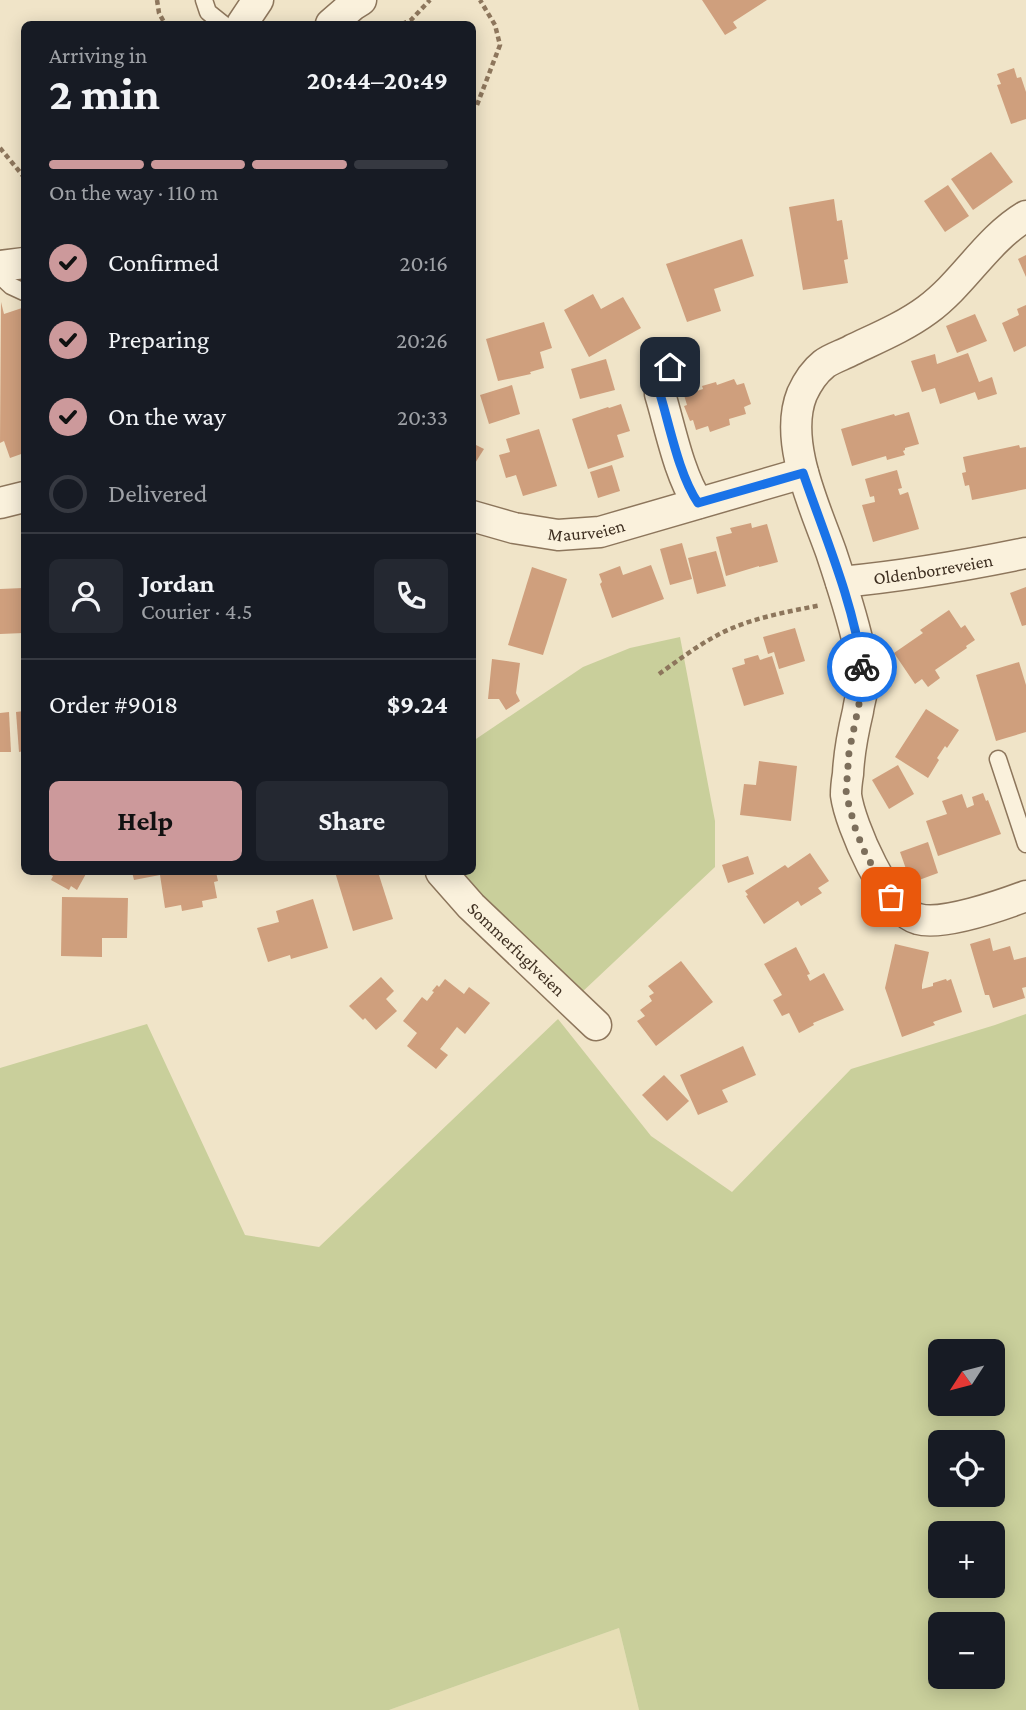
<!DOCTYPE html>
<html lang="en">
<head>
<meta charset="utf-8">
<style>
  :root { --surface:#171b24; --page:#242831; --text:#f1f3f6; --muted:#9ea1a6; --line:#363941; --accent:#cc999b }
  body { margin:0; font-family:"Crimson Pro",serif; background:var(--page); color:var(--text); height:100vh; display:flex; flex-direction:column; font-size:26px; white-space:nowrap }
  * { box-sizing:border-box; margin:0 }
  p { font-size:23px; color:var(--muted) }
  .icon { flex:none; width:38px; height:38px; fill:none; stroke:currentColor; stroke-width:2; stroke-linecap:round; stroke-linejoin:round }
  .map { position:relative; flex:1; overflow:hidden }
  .drawer { position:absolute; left:21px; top:21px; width:455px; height:854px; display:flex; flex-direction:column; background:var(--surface); border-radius:10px; box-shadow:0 4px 18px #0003 }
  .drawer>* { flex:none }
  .needle { width:46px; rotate:234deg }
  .buttons { position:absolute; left:928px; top:1339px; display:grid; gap:14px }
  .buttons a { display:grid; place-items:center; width:77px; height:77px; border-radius:10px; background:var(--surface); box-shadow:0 4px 18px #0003; font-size:35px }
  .pin { position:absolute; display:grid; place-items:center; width:60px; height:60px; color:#fff; margin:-30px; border-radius:14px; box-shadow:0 4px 10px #0006 }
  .courier { position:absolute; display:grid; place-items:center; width:70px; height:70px; margin:-35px; border:5px solid #1a73e8; border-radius:50%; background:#fff; color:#222; box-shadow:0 2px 9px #0007 }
  .overview em { font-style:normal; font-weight:700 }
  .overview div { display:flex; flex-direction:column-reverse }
  .overview { display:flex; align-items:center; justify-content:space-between; height:119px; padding:0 28px }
  h1 { font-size:46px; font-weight:700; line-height:52px }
  .bar { display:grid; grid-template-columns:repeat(4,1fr); gap:10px 7px; align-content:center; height:84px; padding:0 28px }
  .bar i { height:9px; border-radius:5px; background:var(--line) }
  .bar .current { background:var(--accent) }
  .bar p { grid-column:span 4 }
  .line { display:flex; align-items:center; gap:18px; padding:0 28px; border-top:2px solid var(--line) }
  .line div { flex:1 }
  .round { display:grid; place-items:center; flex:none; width:74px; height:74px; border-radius:10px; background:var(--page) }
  ol { padding:0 28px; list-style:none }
  li { display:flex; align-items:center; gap:21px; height:77px }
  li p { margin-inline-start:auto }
  li .icon { padding:7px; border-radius:50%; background:var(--accent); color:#111; stroke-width:4 }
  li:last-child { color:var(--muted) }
  li i { width:38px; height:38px; border:4px solid var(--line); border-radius:50% }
  .action { display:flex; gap:14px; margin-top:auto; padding:14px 28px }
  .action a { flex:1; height:80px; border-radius:10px; background:var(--accent); color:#111; font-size:28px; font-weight:700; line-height:80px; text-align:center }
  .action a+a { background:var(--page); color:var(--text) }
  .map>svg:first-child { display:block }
  .farmland { fill:#e6deb5 }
  .green { fill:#c9cf9b; fill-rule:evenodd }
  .building { fill:#cf9f7d }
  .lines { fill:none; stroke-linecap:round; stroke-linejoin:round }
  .service-casing { stroke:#8d765c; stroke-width:19 }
  .minor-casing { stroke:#8d765c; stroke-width:33 }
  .path { stroke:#8d765c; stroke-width:4.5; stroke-dasharray:5 3.5; stroke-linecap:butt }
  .service { stroke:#faf1dc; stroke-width:16 }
  .minor { stroke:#faf1dc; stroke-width:30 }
  .done { stroke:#7c6e5b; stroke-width:7; stroke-dasharray:0 12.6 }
  .route { stroke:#1a73e8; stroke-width:9 }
  .labels { text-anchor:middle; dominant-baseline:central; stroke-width:7; stroke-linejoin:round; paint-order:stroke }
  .street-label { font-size:18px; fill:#3d2e20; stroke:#f7eed8 }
</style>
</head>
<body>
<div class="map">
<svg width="1026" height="1710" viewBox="0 0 1026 1710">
  <rect width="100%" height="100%" fill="#f0e4c8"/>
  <path class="farmland" d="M 619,1628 L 639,1710 L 389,1710 Z"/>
  <g class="green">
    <path d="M 680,637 L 715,821 L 715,867 L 580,994 L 457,872 L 472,872 L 473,741 L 583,667 L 630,648 Z"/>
    <path d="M 1026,1014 L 1026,1710 L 639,1710 L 619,1628 L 389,1710 L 0,1710 L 0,1068 L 147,1024 L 245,1235 L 319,1247 L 558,1019 L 651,1136 L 732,1192 L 851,1069 L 995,1025 ZM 940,1351 L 992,1351 L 992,1404 L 940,1404 ZM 940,1442 L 992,1442 L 992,1494 L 940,1494 ZM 940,1533 L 992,1533 L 992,1586 L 940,1586 ZM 940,1624 L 992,1624 L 992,1676 L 940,1676 Z"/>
  </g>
  <g class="building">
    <path d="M 702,0 L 767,0 L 733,22 L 737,28 L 725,35 Z"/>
    <path d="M 1014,68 L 1017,78 L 1021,77 L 1026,92 L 1026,119 L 1011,124 L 997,85 L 1001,84 L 997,74 Z"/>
    <path d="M 991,152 L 1013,182 L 973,210 L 951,179 Z"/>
    <path d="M 948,185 L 969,216 L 945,232 L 924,201 Z"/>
    <path d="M 834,199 L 837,221 L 842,220 L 848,259 L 844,260 L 848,283 L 803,290 L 789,207 Z"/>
    <path d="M 742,239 L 754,276 L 714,289 L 721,311 L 687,322 L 666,264 Z"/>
    <path d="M 1026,255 L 1026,277 L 1018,259 Z"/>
    <path d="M 593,294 L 601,309 L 623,297 L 641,328 L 589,357 L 564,310 Z"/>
    <path d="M 1,302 L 4,314 L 22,308 L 24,316 L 24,453 L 10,458 L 4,441 L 0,443 Z"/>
    <path d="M 1026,305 L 1026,346 L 1014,352 L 1002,323 L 1019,315 L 1017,309 Z"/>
    <path d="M 975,314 L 987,341 L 957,353 L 946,326 Z"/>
    <path d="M 544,322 L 552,348 L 540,352 L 544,368 L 530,372 L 531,374 L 498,381 L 486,339 Z"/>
    <path d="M 968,353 L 979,382 L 992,377 L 997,394 L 978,400 L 975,392 L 940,404 L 935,388 L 922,392 L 911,361 L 935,354 L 937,364 Z"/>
    <path d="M 606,359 L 615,390 L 580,399 L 571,369 Z"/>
    <path d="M 734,379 L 737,385 L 744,383 L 751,404 L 744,407 L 746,414 L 729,419 L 730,425 L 710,432 L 708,426 L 696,430 L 693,420 L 690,421 L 684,406 L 687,405 L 684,395 L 703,389 L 702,386 L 716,382 L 717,385 Z"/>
    <path d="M 512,385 L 520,414 L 489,424 L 480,395 Z"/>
    <path d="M 621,404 L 630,431 L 617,435 L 624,457 L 588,469 L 572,419 L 608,407 L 609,408 Z"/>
    <path d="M 909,412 L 919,444 L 905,448 L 905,450 L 903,451 L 905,455 L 887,460 L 886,456 L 852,466 L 841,429 L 894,414 L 895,416 Z"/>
    <path d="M 539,429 L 557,486 L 523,496 L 516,475 L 506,478 L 499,455 L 510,452 L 506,439 Z"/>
    <path d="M 472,443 L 484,449 L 472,468 Z"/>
    <path d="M 1019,445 L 1020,448 L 1026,447 L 1026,489 L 972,500 L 969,485 L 965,486 L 962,473 L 966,472 L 963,457 Z"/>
    <path d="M 612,465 L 620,491 L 598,498 L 590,472 Z"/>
    <path d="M 897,470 L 902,488 L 898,489 L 900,495 L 908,492 L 919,529 L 873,542 L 862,505 L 875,502 L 874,496 L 870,497 L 865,479 Z"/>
    <path d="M 751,523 L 752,528 L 767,524 L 778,562 L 759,567 L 759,566 L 726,576 L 716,537 L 732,533 L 730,528 Z"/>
    <path d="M 682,543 L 692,579 L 670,585 L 660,549 Z"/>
    <path d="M 716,551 L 726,586 L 697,594 L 688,558 Z"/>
    <path d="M 651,565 L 664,599 L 612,618 L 600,584 L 602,582 L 599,574 L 620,566 L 623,575 Z"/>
    <path d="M 532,567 L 567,579 L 543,655 L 508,645 Z"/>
    <path d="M 1026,587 L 1026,625 L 1022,626 L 1010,593 Z"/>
    <path d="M 23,588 L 23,592 L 24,592 L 24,633 L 0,634 L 0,589 Z"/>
    <path d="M 949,610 L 961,628 L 965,625 L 975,640 L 966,646 L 967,648 L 935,670 L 940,678 L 928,687 L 922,679 L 915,684 L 894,653 L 923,633 L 920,630 Z"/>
    <path d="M 795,628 L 805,661 L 779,669 L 774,652 L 768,654 L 763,637 Z"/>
    <path d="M 758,655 L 760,660 L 772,656 L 784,694 L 744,706 L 732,668 L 745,664 L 744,659 Z"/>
    <path d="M 492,659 L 520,663 L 516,693 L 520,701 L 506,710 L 499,699 L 488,699 Z"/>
    <path d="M 1019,662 L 1026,685 L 1026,732 L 996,741 L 976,675 Z"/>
    <path d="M 926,709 L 959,730 L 947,748 L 945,746 L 937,758 L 939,760 L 928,778 L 895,757 Z"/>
    <path d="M 24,711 L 24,751 L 19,752 L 16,712 Z"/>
    <path d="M 9,712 L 11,752 L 0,752 L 0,713 Z"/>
    <path d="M 759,761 L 797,766 L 791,821 L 740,815 L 744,784 L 756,785 Z"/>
    <path d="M 898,765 L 914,794 L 889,809 L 872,780 Z"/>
    <path d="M 983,793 L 986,801 L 988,800 L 1001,834 L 938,856 L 926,821 L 947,814 L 942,801 L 962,794 L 967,808 L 974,805 L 972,797 Z"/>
    <path d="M 928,842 L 938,873 L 911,883 L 900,852 Z"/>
    <path d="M 810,853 L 829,881 L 818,888 L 822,893 L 801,906 L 798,901 L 764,924 L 746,896 L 748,895 L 745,891 L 785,865 L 788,868 Z"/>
    <path d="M 748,856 L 754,874 L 728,883 L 722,865 Z"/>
    <path d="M 53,872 L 87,872 L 77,890 L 71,886 L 69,890 L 51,880 L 53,876 L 51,875 Z"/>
    <path d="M 132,872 L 216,872 L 218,881 L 214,882 L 217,898 L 202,901 L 203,907 L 182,911 L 181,905 L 165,908 L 160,875 L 134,880 Z"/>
    <path d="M 335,872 L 378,872 L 393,919 L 353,931 Z"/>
    <path d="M 62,897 L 128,898 L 127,938 L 102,938 L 102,957 L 61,956 Z"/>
    <path d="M 313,899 L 328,948 L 291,959 L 290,955 L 268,962 L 257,928 L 279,922 L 276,911 Z"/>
    <path d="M 990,938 L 993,951 L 1010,946 L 1014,960 L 1026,957 L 1026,987 L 1022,988 L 1025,998 L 993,1008 L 989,995 L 985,995 L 970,944 Z"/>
    <path d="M 895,944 L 929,952 L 922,985 L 922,989 L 933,986 L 933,983 L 946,979 L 947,981 L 951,979 L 962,1012 L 933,1022 L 935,1025 L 902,1037 L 885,988 Z"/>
    <path d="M 796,947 L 810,974 L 807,975 L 810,981 L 824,973 L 844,1010 L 813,1023 L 814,1025 L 799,1033 L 789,1013 L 782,1016 L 773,1000 L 782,995 L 764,964 Z"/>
    <path d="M 681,961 L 713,1002 L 656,1046 L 637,1021 L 645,1016 L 640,1010 L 652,1001 L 649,996 L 654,993 L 648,986 Z"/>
    <path d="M 381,977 L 394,991 L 386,999 L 397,1011 L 376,1030 L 365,1018 L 363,1020 L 349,1006 Z"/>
    <path d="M 445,979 L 464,994 L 469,987 L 490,1003 L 465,1034 L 457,1027 L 440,1049 L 448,1055 L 436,1069 L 407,1046 L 417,1033 L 403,1021 L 422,997 L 427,1001 L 434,992 L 432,991 L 437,985 L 439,987 Z"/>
    <path d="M 743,1046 L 756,1075 L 722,1090 L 728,1102 L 698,1115 L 680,1075 Z"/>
    <path d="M 664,1075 L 689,1101 L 667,1121 L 642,1095 Z"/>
  </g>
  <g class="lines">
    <g class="service-casing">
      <g id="service">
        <path d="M 204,0 L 208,12 L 223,24"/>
        <path d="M 0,276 L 11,286 L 24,292"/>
        <path d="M 998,759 L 1026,844"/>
      </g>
    </g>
    <g class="minor-casing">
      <g id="minor">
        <path d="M 242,24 L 258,0"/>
        <path d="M 331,24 L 353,5 L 361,0"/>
        <path d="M 1026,216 C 986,240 964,283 927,310 C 904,327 877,338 852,350 C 843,355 832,358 824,364 C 814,372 807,383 802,394 C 783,441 815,507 831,552 C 841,582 851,612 858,643 C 861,657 864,671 863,685 C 862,694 859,703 858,711 C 853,732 849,752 848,774 C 847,780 846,788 846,795 C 850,825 887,911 918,919 C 942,926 1002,905 1026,896"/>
        <path d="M 0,266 L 24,263"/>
        <path d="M 670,367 L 661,381 L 660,394 C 670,427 679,475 698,503"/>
        <path d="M 0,503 L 24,497"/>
        <path id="s1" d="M 472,516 L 514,528 L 558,535 L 600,532 L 803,473"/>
        <path id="s2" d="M 841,582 C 905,576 963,566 1026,553"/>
        <path id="s3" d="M 441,872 L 471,906 L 596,1025"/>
      </g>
    </g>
    <g class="path">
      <path d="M 157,0 L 159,13 L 165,24"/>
      <path d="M 402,24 L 411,20 L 430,0"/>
      <path d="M 477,105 L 500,45 L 495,25 L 480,0"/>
      <path d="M 0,148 L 24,177"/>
      <path d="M 659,674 C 683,657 707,638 735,627 C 762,616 792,611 821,605"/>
    </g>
    <use href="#service" class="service"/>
    <use href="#minor" class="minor"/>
  </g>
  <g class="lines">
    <path class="done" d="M 862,667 L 863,685 L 849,752 L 846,794 L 856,831 L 866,855 L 891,897"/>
    <path class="route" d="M 670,367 L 661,381 L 660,394 C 670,427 679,475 698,503 L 803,473 C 824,534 854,604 862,667"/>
  </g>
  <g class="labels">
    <g class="street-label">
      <text stroke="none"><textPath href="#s1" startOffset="117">Maurveien</textPath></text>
      <text stroke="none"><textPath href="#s2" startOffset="93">Oldenborreveien</textPath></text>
      <text stroke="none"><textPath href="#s3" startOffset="108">Sommerfuglveien</textPath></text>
    </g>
  </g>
</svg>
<div class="buttons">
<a><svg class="needle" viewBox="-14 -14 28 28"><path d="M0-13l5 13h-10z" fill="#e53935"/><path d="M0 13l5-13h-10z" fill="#9ea1a6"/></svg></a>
<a><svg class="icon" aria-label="locate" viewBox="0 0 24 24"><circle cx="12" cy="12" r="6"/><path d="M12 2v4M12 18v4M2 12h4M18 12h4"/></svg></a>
<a>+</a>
<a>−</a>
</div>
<div class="pin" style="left:891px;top:897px;background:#ea580c"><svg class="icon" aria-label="bag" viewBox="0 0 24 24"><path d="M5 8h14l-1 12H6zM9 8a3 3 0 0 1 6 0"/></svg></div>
<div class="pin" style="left:670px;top:367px;background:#1f2937"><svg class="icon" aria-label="home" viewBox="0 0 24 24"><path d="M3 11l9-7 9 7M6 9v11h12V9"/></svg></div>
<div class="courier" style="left:862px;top:667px"><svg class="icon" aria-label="bike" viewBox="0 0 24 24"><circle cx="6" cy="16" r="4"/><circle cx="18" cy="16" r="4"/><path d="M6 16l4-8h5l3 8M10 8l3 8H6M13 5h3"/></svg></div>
<section class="drawer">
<div class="overview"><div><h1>2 min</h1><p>Arriving in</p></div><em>20:44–20:49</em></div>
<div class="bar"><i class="current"></i><i class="current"></i><i class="current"></i><i></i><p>On the way · 110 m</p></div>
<ol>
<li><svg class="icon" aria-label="check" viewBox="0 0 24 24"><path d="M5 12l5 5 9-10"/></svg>Confirmed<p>20:16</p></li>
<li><svg class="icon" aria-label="check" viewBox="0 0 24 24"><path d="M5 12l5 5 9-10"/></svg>Preparing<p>20:26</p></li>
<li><svg class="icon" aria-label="check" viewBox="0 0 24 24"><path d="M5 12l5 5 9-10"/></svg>On the way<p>20:33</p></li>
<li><i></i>Delivered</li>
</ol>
<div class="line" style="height:126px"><a class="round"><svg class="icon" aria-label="person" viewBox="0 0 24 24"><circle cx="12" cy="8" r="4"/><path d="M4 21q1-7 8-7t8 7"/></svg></a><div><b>Jordan</b><p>Courier · 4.5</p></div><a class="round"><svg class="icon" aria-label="phone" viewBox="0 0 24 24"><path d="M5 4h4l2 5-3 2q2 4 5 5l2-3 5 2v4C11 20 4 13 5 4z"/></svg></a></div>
<div class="line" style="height:91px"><div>Order #9018</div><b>$9.24</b></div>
<div class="action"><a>Help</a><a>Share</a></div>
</section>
</div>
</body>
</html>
